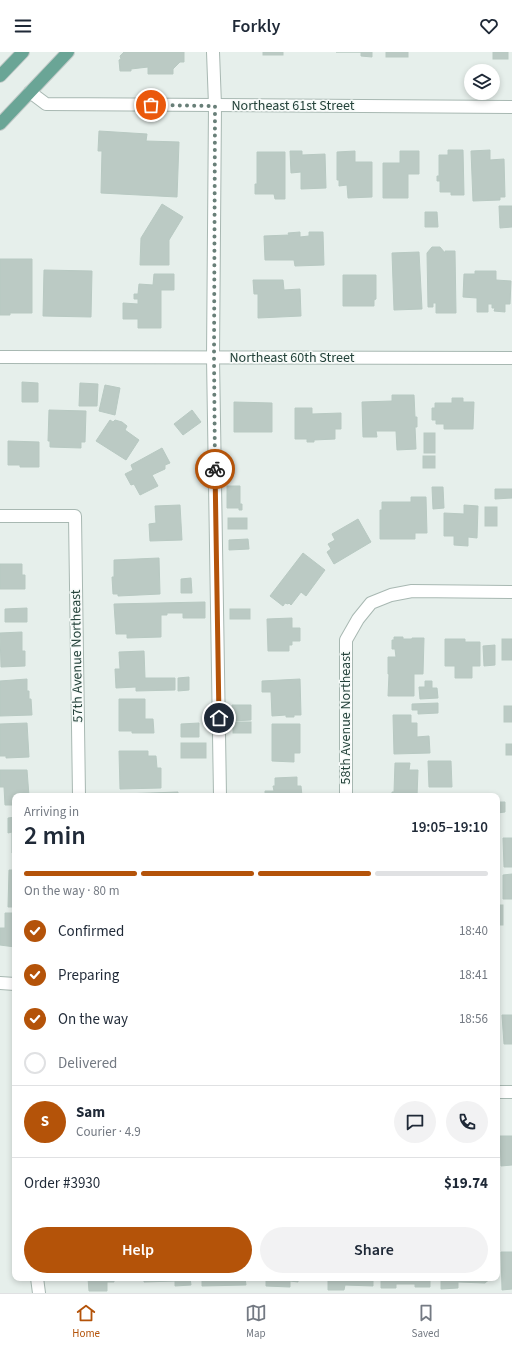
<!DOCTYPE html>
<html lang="en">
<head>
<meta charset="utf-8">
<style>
  :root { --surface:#fff; --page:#f2f2f3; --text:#1f2937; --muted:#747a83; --line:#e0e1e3; --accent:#b45309 }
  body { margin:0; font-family:"Source Sans 3",sans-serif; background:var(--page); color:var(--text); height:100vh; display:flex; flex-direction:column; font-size:15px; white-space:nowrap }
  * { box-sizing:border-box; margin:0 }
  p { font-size:13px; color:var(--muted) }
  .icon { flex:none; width:22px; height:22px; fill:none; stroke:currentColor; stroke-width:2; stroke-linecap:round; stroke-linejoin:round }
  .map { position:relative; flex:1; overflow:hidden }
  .side { position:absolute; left:12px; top:741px; width:488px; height:488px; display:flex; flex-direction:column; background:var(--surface); border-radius:8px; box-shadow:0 2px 6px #0003 }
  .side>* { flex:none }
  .fabs { position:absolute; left:464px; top:12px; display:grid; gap:8px }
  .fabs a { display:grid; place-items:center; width:36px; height:36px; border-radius:50%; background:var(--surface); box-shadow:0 2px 6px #0003; font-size:20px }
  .pin { position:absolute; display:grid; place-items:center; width:34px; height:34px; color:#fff; margin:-17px; border:2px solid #fff; border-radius:50%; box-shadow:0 1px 4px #0007 }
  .courier { position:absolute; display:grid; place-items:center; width:40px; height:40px; margin:-20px; border:3px solid #b45309; border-radius:50%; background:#fff; color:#222; box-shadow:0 1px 5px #0007 }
  .head em { font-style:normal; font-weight:600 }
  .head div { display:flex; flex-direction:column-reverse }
  .head { display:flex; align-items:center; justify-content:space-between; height:68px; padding:0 12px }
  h1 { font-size:26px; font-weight:600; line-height:30px }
  .bar { display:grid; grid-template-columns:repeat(4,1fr); gap:6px 4px; align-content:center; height:48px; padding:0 12px }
  .bar i { height:5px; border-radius:3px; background:var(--line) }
  .bar .on { background:var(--accent) }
  .bar p { grid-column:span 4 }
  .line { display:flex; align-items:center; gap:10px; padding:0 12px; border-top:1px solid var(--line) }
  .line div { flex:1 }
  .round { display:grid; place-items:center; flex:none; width:42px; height:42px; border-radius:21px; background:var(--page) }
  ol { padding:0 12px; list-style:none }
  li { display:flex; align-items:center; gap:12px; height:44px }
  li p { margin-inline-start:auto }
  li .icon { padding:4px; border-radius:50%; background:var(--accent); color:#fff; stroke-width:4 }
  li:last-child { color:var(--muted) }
  li i { width:22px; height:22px; border:2px solid var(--line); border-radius:50% }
  .cta { display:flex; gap:8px; margin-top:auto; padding:8px 12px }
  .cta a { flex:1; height:46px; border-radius:24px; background:var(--accent); color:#fff; font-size:16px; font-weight:600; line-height:46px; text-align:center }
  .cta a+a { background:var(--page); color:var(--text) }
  header { display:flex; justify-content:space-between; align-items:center; height:52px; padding:0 12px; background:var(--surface); font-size:18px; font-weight:600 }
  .tabs { display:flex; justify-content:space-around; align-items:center; height:56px; border-top:1px solid var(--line); background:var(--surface); font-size:11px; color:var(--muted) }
  .tabs a { display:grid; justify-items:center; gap:2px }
  .tabs .on { color:var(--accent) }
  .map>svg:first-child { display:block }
  .building { fill:#bbcac4; stroke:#b8c9c2 }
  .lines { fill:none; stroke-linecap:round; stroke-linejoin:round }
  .service-casing { stroke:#a8b8b2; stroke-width:14 }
  .minor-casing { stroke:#a8b8b2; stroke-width:14 }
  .primary-casing { stroke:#c2cac8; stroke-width:14 }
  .service { stroke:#fff; stroke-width:12 }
  .minor { stroke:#fff; stroke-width:12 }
  .primary { stroke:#6aa596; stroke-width:12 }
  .done { stroke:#687f78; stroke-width:4; stroke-dasharray:0 7.2 }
  .route { stroke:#b45309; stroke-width:5 }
  .labels { text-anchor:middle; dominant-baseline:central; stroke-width:3; stroke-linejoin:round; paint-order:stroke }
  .street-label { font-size:14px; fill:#24423a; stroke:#f7fbf9 }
</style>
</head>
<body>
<header><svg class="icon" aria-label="menu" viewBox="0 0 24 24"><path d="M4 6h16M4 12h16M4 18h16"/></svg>Forkly<svg class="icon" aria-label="heart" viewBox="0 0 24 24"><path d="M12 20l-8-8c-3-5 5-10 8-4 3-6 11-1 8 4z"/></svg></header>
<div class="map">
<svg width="512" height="1241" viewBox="0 0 512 1241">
  <rect width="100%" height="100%" fill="#e6efeb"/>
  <g class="building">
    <path d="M 124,0 L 184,0 L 184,10 L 180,10 L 173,17 L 173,22 L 148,22 L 148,15 L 131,17 L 131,19 L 120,19 L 119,8 L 121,7 L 120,4 Z"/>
    <rect x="263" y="0" width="20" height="3"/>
    <path d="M 336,0 L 372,0 L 372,5 L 361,4 L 361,0 Z"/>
    <rect x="386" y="0" width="22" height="5"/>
    <rect x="493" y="0" width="15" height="7"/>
    <path d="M 99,79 L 147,82 L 146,89 L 179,90 L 177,145 L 101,141 L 102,99 L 98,99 Z"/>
    <path d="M 448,98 L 463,98 L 464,143 L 451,143 L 451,140 L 440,140 L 440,129 L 437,129 L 437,124 L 439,124 L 439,103 L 448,103 Z"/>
    <path d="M 490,98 L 490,108 L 504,107 L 505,145 L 500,145 L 500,148 L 473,149 L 471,99 Z"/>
    <path d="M 290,99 L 302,99 L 302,103 L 325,102 L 326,136 L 301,137 L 301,120 L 291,121 Z"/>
    <path d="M 355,99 L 355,110 L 372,110 L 372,145 L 348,146 L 347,133 L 339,134 L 339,128 L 337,128 L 337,100 Z"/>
    <path d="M 400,99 L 419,99 L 419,122 L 408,122 L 408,146 L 383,146 L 383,111 L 400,111 Z"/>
    <path d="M 257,100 L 285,100 L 285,147 L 275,147 L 274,142 L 255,142 L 255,132 L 257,132 Z"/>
    <path d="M 162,152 L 183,165 L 169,188 L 169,213 L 140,213 L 141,186 Z"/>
    <path d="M 499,154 L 512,154 L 512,175 L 500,176 Z"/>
    <path d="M 425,160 L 437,160 L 438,175 L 425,175 Z"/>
    <path d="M 300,180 L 300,185 L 309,184 L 309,180 L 323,180 L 324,213 L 295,214 L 294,208 L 265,208 L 264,184 L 289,183 L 288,181 Z"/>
    <path d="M 432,195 L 440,195 L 445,201 L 445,199 L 455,199 L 456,261 L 436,261 L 436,251 L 433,251 L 433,255 L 428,255 L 427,201 Z"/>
    <path d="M 419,200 L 422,257 L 394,258 L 392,201 Z"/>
    <path d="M 0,207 L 32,207 L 32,261 L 10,261 L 10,263 L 0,263 Z"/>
    <path d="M 44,218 L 92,219 L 91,265 L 43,264 Z"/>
    <path d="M 475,219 L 496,219 L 496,228 L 511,229 L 510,252 L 505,252 L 505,260 L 494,259 L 495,256 L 492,256 L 492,252 L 488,252 L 488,260 L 477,260 L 477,246 L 463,245 L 464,222 L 475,222 Z"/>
    <path d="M 154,222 L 174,222 L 174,238 L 161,238 L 161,276 L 138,276 L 138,267 L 123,267 L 123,251 L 138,252 L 138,247 L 134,247 L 134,242 L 138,242 L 139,232 L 153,233 Z"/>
    <path d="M 343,223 L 376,223 L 376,247 L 374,248 L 374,254 L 343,254 Z"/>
    <path d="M 253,228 L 283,228 L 284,238 L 300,237 L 301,264 L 258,266 L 258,242 L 254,242 Z"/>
    <path d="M 22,330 L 38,331 L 38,350 L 22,350 Z"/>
    <path d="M 80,331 L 98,332 L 97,354 L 79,354 Z"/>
    <path d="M 105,333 L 120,336 L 115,363 L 99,359 Z"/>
    <path d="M 392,343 L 414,343 L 415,365 L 417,365 L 417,375 L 415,375 L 416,397 L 397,398 L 396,379 L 376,379 L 377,385 L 363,385 L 362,350 L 392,349 Z"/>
    <path d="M 452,346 L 463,346 L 463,350 L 474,350 L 473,377 L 444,377 L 444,372 L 436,372 L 436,368 L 432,368 L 432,356 L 435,356 L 435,351 L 452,351 Z"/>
    <path d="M 234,350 L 272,351 L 272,380 L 234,380 Z"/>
    <path d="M 295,356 L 312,356 L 312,362 L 341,361 L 341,377 L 335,377 L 335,387 L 314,388 L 314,390 L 307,390 L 307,387 L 295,387 Z"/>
    <path d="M 49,358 L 86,359 L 85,390 L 81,390 L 81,396 L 50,395 L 50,389 L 48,389 Z"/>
    <path d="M 192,358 L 201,370 L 183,383 L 174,372 Z"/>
    <path d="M 110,368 L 113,370 L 115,368 L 122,370 L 127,374 L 125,378 L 139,388 L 126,408 L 96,389 Z"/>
    <rect x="424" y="381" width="11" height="20"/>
    <path d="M 8,389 L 39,390 L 39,415 L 20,415 L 20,413 L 8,413 Z"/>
    <path d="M 162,396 L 170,411 L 165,413 L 165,417 L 152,423 L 158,434 L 140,443 L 134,432 L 131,433 L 125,422 L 133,418 L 131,413 Z"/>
    <rect x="423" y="404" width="12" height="12"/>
    <path d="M 227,434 L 240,434 L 240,452 L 242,452 L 242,458 L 239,458 L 239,456 L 227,456 Z"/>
    <path d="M 432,435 L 443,435 L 444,456 L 433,457 Z"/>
    <path d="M 495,437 L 512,437 L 512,446 L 495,447 Z"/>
    <path d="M 411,445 L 426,445 L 427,481 L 415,481 L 415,487 L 380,487 L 380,458 L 382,458 L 382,450 L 411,450 Z"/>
    <path d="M 180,453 L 182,488 L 150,489 L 149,472 L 156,471 L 155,454 Z"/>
    <path d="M 464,453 L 478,454 L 477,486 L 468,485 L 468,494 L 454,493 L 454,484 L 444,484 L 444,461 L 464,462 Z"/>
    <rect x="485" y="455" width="12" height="19"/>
    <rect x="228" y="466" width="19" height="11"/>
    <path d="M 358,467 L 371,490 L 334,512 L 327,500 L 331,497 L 328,492 L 335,488 L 332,482 Z"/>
    <path d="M 248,487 L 249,497 L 229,498 L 229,488 Z"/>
    <path d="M 303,501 L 325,518 L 306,544 L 301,540 L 291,553 L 289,551 L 288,552 L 285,551 L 283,554 L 270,544 Z"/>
    <path d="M 159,506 L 160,542 L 118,544 L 118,542 L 113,542 L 112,525 L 114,525 L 114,508 Z"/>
    <path d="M 0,512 L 22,512 L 22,523 L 25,523 L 25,537 L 0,537 Z"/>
    <path d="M 191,526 L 192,541 L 181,541 L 181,527 Z"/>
    <path d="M 205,550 L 205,566 L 183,566 L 183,561 L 167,561 L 167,563 L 161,563 L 161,585 L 127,586 L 127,582 L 116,582 L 114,552 Z"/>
    <path d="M 27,556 L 27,570 L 5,570 L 5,557 Z"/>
    <rect x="230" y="557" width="20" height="10"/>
    <path d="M 292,566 L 292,576 L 300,576 L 300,589 L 292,589 L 292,593 L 289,593 L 289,599 L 268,599 L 267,567 Z"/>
    <path d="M 22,580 L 22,599 L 25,599 L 25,614 L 1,615 L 0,581 Z"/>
    <path d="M 394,585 L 403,585 L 403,587 L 412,587 L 412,586 L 424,586 L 423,622 L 414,622 L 414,644 L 388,644 L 389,622 L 388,622 L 388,605 L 396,605 L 395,597 L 392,597 L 392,588 L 394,588 Z"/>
    <path d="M 445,587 L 465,587 L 465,590 L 480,590 L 480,614 L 472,614 L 472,626 L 455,626 L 455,614 L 445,614 Z"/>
    <rect x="502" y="587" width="10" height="21"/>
    <path d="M 495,593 L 495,613 L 484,614 L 483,594 Z"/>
    <path d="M 144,599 L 145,626 L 175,626 L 175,638 L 136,639 L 136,635 L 116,636 L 115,617 L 120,617 L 119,600 Z"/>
    <path d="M 189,625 L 189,638 L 178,639 L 178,626 Z"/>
    <path d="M 27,627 L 27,639 L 29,639 L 29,647 L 31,647 L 32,663 L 0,664 L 0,629 Z"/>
    <path d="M 300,627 L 301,663 L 294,663 L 294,665 L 286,665 L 286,663 L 272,664 L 271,640 L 262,640 L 262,629 Z"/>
    <path d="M 425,629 L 432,629 L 432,636 L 437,636 L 438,646 L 420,647 L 419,635 L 425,635 Z"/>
    <path d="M 119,647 L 145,647 L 145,667 L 153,667 L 154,681 L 132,681 L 132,679 L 119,679 Z"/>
    <path d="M 438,651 L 438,661 L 418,662 L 418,658 L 412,658 L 412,652 Z"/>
    <path d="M 232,653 L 251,653 L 251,668 L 232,669 Z"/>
    <rect x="504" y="654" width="8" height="16"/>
    <path d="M 393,663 L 411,663 L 411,671 L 417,671 L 417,685 L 429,684 L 430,701 L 394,702 Z"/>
    <rect x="233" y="670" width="18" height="11"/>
    <path d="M 27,671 L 29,705 L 6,706 L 6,704 L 0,704 L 0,672 Z"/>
    <path d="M 199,671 L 199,685 L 181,685 L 181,672 Z"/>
    <path d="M 272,672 L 300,672 L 300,701 L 294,701 L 294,710 L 272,709 Z"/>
    <rect x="181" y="691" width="25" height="15"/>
    <rect x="506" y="692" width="6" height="11"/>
    <path d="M 119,699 L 148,699 L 148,704 L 156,704 L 157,716 L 161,716 L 161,736 L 120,737 Z"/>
    <path d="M 428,709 L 451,709 L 452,735 L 429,735 Z"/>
    <path d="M 395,711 L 410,711 L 409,718 L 418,718 L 417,744 L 392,744 L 392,740 L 394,740 Z"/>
    <path d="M 0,718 L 27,718 L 29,744 L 15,744 L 15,753 L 5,753 L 4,735 L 0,735 Z"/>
    <path d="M 297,725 L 297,734 L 301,734 L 302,744 L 265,744 L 265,739 L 274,739 L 273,734 L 275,734 L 275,726 Z"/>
    <path d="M 178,740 L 178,744 L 123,744 L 123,742 Z"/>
    <path d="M 497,745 L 498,745 L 498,750 L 505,750 L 505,760 L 497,761 Z"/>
    <path d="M 15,765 L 15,801 L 12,801 L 12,780 L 8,781 L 8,766 Z"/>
    <path d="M 503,786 L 512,786 L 512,815 L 504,815 Z"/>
    <path d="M 9,818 L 15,818 L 15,855 L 8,855 Z"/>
    <path d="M 512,822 L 512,847 L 503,847 L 503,823 Z"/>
    <rect x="497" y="853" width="6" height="20"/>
    <path d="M 5,861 L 15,861 L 15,895 L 0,893 L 0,876 L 5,876 Z"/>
    <path d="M 502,963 L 512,963 L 512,992 L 504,992 Z"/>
    <rect x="497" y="968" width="2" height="22"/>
    <path d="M 500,1084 L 512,1084 L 512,1113 L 501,1114 Z"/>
    <path d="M 501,1200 L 512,1200 L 512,1237 L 502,1238 Z"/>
    <path d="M 88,1226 L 114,1226 L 114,1230 L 107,1230 L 107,1239 L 89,1239 Z"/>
    <path d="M 144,1226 L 190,1226 L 191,1233 L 175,1234 L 175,1229 L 144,1230 Z"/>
    <path d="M 202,1226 L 245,1226 L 246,1233 L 202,1234 Z"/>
    <path d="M 266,1226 L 298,1226 L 298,1230 L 290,1229 L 290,1235 L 266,1234 Z"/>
    <path d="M 328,1226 L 373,1226 L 373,1234 L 345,1233 L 344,1238 L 328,1238 Z"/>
    <path d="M 381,1226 L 430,1226 L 430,1235 L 415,1235 L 415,1232 L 396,1232 L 396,1236 L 381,1236 Z"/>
    <path d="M 441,1226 L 491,1226 L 485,1231 L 458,1230 L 458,1236 L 441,1237 Z"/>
  </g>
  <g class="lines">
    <g class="service-casing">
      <path id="service" d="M 213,306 L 220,744"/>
    </g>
    <g class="minor-casing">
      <g id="minor">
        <path d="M 213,0 L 215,53 L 213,306"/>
        <path d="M 30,40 L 46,52 L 512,55"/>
        <path d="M 0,305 L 512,306"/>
        <path d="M 0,464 L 75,464 L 79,744"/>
        <path d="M 346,744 L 346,588 L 358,567 L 371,551 L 391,543 L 412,539 L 512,540"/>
        <path d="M 0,931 L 15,932"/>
        <path d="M 497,1040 L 512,1040"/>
        <path d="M 37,1226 L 39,1241"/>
      </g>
    </g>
    <g class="primary-casing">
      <g id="primary">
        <path d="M 0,24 L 23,0"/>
        <path d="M 0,72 L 68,0"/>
      </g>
    </g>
    <use href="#service" class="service"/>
    <use href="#minor" class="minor"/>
    <use href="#primary" class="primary"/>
  </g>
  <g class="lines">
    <path class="done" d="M 151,53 L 215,54 L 214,306 L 215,417"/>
    <path class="route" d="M 215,417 L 219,666"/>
  </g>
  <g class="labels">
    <g class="street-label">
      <text x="293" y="54">Northeast 61st Street</text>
      <text x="292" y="306">Northeast 60th Street</text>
      <text transform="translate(77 604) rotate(-91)">57th Avenue Northeast</text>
      <text transform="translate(346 666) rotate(-90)">58th Avenue Northeast</text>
    </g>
  </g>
</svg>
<div class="fabs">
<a><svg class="icon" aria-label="layers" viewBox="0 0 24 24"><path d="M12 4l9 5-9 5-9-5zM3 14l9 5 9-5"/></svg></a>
</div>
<div class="pin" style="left:151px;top:53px;background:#ea580c"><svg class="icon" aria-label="bag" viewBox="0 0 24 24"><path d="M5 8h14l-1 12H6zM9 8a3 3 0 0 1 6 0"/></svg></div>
<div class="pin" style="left:219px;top:666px;background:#1f2937"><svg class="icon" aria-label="home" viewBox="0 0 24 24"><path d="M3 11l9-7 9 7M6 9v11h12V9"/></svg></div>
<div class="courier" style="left:215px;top:417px"><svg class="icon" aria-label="bike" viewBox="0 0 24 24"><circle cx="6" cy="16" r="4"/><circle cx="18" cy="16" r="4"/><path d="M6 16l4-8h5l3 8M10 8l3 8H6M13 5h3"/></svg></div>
<section class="side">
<div class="head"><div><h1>2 min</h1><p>Arriving in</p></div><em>19:05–19:10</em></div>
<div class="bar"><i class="on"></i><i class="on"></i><i class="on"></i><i></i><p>On the way · 80 m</p></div>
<ol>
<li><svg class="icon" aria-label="check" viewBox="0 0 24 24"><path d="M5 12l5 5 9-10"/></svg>Confirmed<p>18:40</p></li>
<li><svg class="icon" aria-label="check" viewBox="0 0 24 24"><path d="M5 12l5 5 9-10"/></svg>Preparing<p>18:41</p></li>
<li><svg class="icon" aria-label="check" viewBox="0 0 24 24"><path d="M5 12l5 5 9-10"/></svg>On the way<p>18:56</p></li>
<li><i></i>Delivered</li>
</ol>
<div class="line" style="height:72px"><b class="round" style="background:var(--accent);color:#fff">S</b><div><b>Sam</b><p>Courier · 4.9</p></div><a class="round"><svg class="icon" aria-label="chat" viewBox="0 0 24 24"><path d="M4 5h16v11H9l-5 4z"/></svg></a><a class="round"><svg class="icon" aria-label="phone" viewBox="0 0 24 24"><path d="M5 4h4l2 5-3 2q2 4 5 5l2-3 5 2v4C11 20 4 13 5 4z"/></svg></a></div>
<div class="line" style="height:52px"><div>Order #3930</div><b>$19.74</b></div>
<div class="cta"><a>Help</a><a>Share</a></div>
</section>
</div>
<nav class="tabs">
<a class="on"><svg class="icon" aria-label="home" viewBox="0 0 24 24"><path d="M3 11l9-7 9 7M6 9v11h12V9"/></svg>Home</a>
<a><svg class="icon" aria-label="map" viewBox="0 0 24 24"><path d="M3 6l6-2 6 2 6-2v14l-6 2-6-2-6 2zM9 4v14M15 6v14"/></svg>Map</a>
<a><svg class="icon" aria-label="saved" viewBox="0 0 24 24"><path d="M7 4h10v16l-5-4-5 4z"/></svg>Saved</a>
</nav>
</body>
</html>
